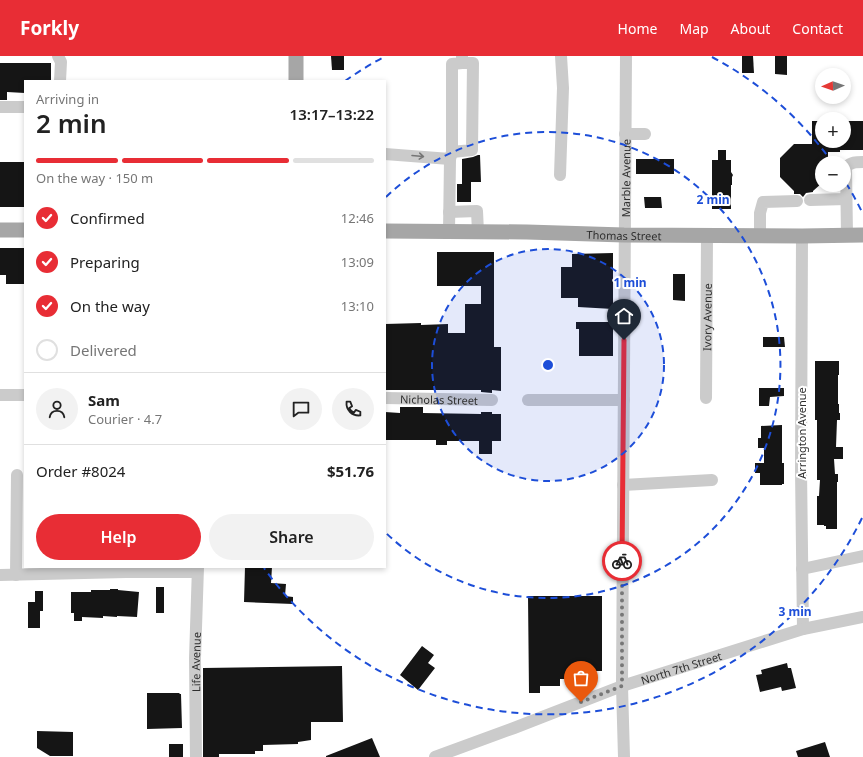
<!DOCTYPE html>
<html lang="en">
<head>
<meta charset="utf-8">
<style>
  :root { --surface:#fff; --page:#f2f2f2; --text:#222; --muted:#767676; --line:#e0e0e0; --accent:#e82d35 }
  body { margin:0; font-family:"Noto Sans",sans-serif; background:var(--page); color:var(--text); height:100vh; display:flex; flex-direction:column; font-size:15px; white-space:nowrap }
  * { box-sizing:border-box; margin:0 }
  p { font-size:13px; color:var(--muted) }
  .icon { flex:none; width:22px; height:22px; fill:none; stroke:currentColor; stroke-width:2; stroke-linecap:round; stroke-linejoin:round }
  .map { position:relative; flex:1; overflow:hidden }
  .panel { position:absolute; left:24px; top:24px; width:362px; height:488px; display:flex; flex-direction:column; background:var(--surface); border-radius:0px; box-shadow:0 2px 6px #0003 }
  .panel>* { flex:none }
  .needle { width:26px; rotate:268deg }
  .buttons { position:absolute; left:815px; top:12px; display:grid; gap:8px }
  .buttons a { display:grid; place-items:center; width:36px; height:36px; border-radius:50%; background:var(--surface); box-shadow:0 2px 6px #0003; font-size:20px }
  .pin { position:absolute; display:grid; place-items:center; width:34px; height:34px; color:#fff; margin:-41px -17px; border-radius:50% 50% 50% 0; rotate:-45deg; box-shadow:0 0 4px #0007 }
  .pin .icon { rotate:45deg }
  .courier { position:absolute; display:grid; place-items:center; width:40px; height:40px; margin:-20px; border:3px solid #e82d35; border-radius:50%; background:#fff; color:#222; box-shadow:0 1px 5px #0007 }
  .headline em { font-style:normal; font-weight:600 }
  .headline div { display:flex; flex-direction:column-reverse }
  .headline { display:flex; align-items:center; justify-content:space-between; height:68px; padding:0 12px }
  h1 { font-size:26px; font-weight:600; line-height:30px }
  .bar { display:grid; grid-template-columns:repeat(4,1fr); gap:6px 4px; align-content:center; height:48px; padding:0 12px }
  .bar i { height:5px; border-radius:3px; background:var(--line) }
  .bar .active { background:var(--accent) }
  .bar p { grid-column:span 4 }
  .line { display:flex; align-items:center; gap:10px; padding:0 12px; border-top:1px solid var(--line) }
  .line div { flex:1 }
  .round { display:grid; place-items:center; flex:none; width:42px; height:42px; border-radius:21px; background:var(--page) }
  ol { padding:0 12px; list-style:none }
  li { display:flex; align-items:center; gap:12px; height:44px }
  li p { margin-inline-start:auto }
  li .icon { padding:4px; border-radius:50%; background:var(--accent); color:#fff; stroke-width:4 }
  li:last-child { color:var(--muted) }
  li i { width:22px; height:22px; border:2px solid var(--line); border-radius:50% }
  .cta { display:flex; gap:8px; margin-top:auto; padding:8px 12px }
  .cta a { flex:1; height:46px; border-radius:24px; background:var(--accent); color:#fff; font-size:16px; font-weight:600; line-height:46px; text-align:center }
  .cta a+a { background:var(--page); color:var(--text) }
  header { display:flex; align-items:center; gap:24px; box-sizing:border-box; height:56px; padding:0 20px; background:var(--accent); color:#fff }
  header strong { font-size:19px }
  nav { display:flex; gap:22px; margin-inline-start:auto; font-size:14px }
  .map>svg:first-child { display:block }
  .building { fill:#151515 }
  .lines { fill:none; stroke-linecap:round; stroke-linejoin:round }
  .minor { stroke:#cbcbcb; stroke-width:12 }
  .major { stroke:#a6a6a6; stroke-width:15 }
  .oneway { stroke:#757575 }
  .done { stroke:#777; stroke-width:4; stroke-dasharray:0 7.2 }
  .route { stroke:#e82d35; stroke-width:5 }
  .ring { fill:none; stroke:#1d4ed8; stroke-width:2; stroke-dasharray:7 5 }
  .labels { text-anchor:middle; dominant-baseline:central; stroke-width:4; stroke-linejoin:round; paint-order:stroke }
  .street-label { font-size:11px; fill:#2e2e2e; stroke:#fff }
  .centre { fill:#1d4ed8; stroke:#fff; stroke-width:2 }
  .ring-label { font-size:12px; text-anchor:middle; font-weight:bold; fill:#1d4ed8; stroke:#fff; stroke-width:4; stroke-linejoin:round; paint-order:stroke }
</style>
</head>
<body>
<header>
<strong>Forkly</strong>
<nav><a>Home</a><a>Map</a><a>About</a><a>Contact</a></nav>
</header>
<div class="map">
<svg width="863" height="701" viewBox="0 0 863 701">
  <rect width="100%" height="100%" fill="#fff"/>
  <g class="building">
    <path d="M 331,0 L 344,0 L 344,14 L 332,14 Z"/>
    <path d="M 742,0 L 753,0 L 754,17 L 742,17 Z"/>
    <path d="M 775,0 L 787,0 L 787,19 L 775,18 Z"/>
    <path d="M 0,7 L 51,7 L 51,25 L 25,25 L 25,37 L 7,36 L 7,44 L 0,44 Z"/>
    <path d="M 812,65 L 822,65 L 822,85 L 844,85 L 844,65 L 863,65 L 863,94 L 840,94 L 840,96 L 828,96 L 828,107 L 822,107 L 822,127 L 813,135 L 813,136 L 806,137 L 803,141 L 800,138 L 794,138 L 794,135 L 780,121 L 780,102 L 794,88 L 812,88 Z"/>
    <path d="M 718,94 L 726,94 L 726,104 L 731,104 L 731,116 L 733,119 L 732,121 L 732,129 L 731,129 L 731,153 L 712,153 L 712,104 L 718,104 Z"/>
    <path d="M 478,99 L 480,99 L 481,126 L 471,126 L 471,146 L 457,146 L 457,128 L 462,128 L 462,103 L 473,101 Z"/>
    <rect x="636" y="103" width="38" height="15"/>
    <rect x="0" y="106" width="25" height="45"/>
    <path d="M 644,141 L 661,141 L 662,152 L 645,152 Z"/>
    <path d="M 0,192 L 25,192 L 25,228 L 6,228 L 6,219 L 0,219 Z"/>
    <path d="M 437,196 L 494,196 L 494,291 L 501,291 L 501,335 L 492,334 L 492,337 L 481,336 L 481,334 L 385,334 L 385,268 L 421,267 L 421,269 L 448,268 L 448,277 L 465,277 L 465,248 L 481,248 L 481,230 L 437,230 Z"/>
    <path d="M 613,197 L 613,253 L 578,251 L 578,242 L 561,242 L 561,211 L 572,211 L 572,198 Z"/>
    <path d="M 673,218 L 685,218 L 685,245 L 673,244 Z"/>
    <path d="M 576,266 L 613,266 L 613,300 L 579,300 L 579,273 L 576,273 Z"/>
    <path d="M 763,281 L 784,281 L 785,291 L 763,291 Z"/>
    <path d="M 815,305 L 839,305 L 839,319 L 838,319 L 838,348 L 839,348 L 839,357 L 840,357 L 840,364 L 837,364 L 836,391 L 843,391 L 843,403 L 834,403 L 835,418 L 838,418 L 838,426 L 837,426 L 837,473 L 826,473 L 826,470 L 824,470 L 824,469 L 817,469 L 817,440 L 819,440 L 820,424 L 817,424 L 817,364 L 815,364 Z"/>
    <path d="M 759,332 L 784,332 L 784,340 L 770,341 L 769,350 L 759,350 Z"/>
    <path d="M 400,351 L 423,351 L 423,357 L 481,358 L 481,356 L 492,356 L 492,358 L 501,358 L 501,385 L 492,385 L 492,398 L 479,398 L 479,385 L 447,385 L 447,389 L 436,389 L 436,384 L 385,384 L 385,356 L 400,357 Z"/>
    <path d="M 782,369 L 782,407 L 784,407 L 784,428 L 782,428 L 782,429 L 760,429 L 760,417 L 755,417 L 755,407 L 764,407 L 764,392 L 758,392 L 758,382 L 761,382 L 761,370 Z"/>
    <path d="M 245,511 L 272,511 L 271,527 L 286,528 L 285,540 L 293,541 L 293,548 L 244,546 Z"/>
    <rect x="156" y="531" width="8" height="26"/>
    <path d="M 110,533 L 118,533 L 118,534 L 139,536 L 137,561 L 117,560 L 117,561 L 103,560 L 103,562 L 82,561 L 82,565 L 74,565 L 74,557 L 71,557 L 71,536 L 91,536 L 91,534 L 110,534 Z"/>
    <path d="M 35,535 L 43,535 L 43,555 L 40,555 L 40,572 L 28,572 L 28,546 L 35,546 Z"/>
    <path d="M 528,540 L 602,540 L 602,615 L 581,615 L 581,623 L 560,623 L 560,630 L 540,630 L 540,637 L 529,637 Z"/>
    <path d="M 422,590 L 434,599 L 428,607 L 435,612 L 418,634 L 400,619 Z"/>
    <path d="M 787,607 L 788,612 L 791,612 L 796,632 L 782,635 L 781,631 L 760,636 L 756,619 L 762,618 L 761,614 Z"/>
    <path d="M 342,610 L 343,666 L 311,666 L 311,684 L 298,686 L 298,688 L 263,689 L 263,695 L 255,695 L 255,698 L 219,698 L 219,701 L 203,701 L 203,612 Z"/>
    <path d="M 147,637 L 179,637 L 180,638 L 181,638 L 182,672 L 147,673 Z"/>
    <path d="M 37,675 L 73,676 L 73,700 L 50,700 L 37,692 Z"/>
    <path d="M 372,682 L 380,701 L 326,701 L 326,700 Z"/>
    <path d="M 825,686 L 830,701 L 798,701 L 796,695 Z"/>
    <rect x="169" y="688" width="14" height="13"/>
  </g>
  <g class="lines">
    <g class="minor">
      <path d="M 58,0 L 61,6 L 60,25"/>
      <path d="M 0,51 L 25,51"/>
      <path d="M 625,78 L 645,78"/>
      <path d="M 452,96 L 472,94 L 473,7 L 462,7"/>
      <path d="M 385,98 L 450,103"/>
      <path d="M 560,119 L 563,32 L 561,0"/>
      <path d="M 810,144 L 846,143"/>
      <path d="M 449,156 L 477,155 L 478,176"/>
      <path d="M 449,176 L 450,103 L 452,96 L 452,8 L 462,7 L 462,0"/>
      <path d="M 847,179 L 846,111 C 851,106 856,106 863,106"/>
      <path d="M 760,180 L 760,157 L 763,146 L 797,145"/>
      <path d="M 802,180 L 801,414 L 803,573"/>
      <path d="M 0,339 L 25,339"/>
      <path id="s1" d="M 385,342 L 492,344"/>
      <path id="s2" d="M 706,342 L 707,180"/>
      <path d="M 528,344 L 624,344"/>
      <path d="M 623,429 L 712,424"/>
      <path d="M 802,513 L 863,500"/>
      <path d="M 0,519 L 126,516 L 197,516"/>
      <path d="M 16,519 L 17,419"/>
      <path id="s3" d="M 196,701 L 195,602 L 198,511"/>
      <path id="s4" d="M 435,701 L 514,672 L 622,630 L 803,573 L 863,561"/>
      <path id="s5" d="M 624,701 L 622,630 L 626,0"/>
    </g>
    <g class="major">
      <path d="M 296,0 L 296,25"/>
      <path d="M 0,174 L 25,174"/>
      <path id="s6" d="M 385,175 L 527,176 L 624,179 L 802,180 L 863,179"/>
    </g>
  </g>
  <defs><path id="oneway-shaft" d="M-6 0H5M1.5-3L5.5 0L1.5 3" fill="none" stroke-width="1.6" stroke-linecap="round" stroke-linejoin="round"/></defs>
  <use class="oneway" href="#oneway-shaft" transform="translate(418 100) rotate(5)"/>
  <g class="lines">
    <path class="done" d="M 581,646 L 622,630 L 622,505"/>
    <path class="route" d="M 622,505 L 624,284"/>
  </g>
  <circle cx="548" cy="309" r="116" fill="#1d4ed8" fill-opacity=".12"/>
  <g class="ring">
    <circle cx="548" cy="309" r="116"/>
    <path d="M386 141A233 233 0 1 1 386 477"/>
    <path d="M862 462A349 349 0 0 1 264 512M345 25A349 349 0 0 1 384 1M712 1A349 349 0 0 1 832 106M846 127A349 349 0 0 1 862 156"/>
  </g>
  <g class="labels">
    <g class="street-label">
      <text stroke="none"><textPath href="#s5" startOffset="579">Marble Avenue</textPath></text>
      <text stroke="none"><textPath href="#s6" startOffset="239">Thomas Street</textPath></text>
      <text stroke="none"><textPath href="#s2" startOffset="81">Ivory Avenue</textPath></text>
      <text stroke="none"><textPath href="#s1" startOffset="54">Nicholas Street</textPath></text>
      <text transform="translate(801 377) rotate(-90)">Arrington Avenue</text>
      <text stroke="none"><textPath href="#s3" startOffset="95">Life Avenue</textPath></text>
      <text stroke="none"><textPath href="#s4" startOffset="262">North 7th Street</textPath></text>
    </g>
  </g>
  <circle cx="548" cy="309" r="6" class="centre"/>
  <g class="ring-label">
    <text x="713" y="148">2 min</text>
    <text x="630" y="231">1 min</text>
    <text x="795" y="560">3 min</text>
  </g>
</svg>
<div class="buttons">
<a><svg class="needle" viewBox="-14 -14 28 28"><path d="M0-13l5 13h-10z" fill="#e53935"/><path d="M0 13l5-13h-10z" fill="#767676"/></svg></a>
<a>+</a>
<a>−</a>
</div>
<div class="pin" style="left:581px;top:646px;background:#ea580c"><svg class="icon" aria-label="bag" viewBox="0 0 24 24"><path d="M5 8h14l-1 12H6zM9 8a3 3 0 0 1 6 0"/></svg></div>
<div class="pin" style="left:624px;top:284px;background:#1f2937"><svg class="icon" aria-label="home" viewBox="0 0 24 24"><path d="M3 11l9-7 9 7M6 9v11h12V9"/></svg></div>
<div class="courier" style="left:622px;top:505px"><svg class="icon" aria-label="bike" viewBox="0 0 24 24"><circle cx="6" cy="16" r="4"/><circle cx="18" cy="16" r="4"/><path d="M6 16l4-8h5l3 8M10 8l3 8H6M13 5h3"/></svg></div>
<section class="panel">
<div class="headline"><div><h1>2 min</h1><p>Arriving in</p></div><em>13:17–13:22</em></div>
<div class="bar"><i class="active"></i><i class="active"></i><i class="active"></i><i></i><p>On the way · 150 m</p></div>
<ol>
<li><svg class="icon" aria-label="check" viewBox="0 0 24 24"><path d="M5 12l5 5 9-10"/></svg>Confirmed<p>12:46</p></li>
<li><svg class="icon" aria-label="check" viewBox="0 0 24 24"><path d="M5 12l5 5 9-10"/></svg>Preparing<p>13:09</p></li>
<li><svg class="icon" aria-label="check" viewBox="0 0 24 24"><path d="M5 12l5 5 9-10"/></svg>On the way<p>13:10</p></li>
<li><i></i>Delivered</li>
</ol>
<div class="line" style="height:72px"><a class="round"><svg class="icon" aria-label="person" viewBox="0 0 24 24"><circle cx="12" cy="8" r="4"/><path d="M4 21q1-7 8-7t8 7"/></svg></a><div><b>Sam</b><p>Courier · 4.7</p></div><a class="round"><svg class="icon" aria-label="chat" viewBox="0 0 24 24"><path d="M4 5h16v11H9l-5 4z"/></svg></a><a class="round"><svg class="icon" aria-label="phone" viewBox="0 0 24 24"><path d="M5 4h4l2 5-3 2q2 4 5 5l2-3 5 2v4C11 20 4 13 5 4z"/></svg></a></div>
<div class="line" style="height:52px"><div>Order #8024</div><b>$51.76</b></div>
<div class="cta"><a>Help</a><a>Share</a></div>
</section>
</div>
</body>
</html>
